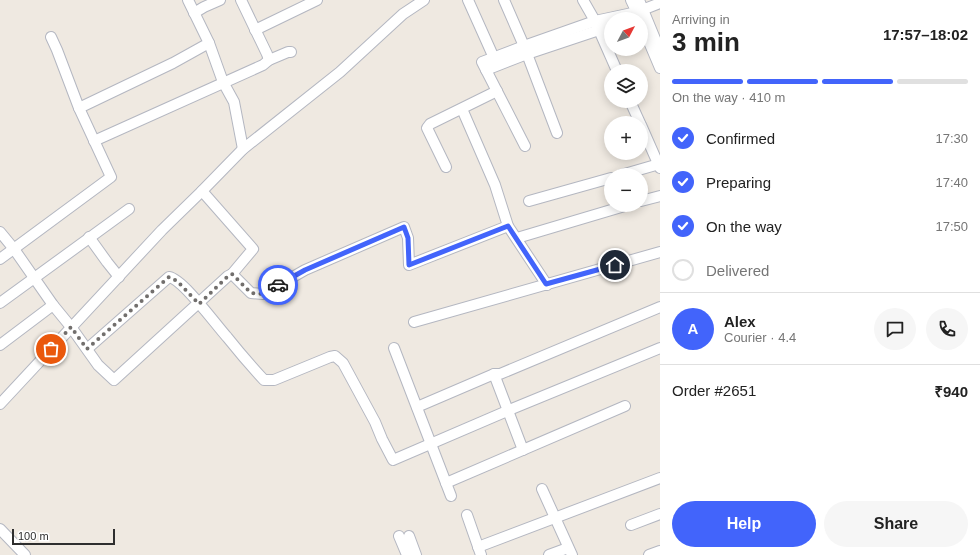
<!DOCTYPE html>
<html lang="en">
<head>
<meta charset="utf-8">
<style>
  :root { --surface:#fff; --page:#f6f6f6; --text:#222; --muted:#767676; --line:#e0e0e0; --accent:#4264fb }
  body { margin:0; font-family:Helvetica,sans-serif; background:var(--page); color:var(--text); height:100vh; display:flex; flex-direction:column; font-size:15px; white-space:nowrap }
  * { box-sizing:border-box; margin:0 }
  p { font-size:13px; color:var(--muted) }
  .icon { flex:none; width:22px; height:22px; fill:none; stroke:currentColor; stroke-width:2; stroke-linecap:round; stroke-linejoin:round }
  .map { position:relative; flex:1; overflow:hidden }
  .side { display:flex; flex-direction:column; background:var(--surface); width:320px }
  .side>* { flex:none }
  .needle { width:26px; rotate:49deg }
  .controls { position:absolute; left:604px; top:12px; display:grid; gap:8px }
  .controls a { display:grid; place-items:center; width:44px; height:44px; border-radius:50%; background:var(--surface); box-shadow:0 2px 10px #0003; font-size:20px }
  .scale { position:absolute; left:12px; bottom:10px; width:103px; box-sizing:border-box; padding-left:4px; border:2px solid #2e2e2e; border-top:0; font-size:11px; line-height:14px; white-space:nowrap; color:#2e2e2e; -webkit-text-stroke:3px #fff; paint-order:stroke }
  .pin { position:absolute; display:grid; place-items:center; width:34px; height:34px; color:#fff; margin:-17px; border:2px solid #fff; border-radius:50%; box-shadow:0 1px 4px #0007 }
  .courier { position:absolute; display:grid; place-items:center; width:40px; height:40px; margin:-20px; border:3px solid #4264fb; border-radius:50%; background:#fff; color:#222; box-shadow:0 1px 5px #0007 }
  .overview em { font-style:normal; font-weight:700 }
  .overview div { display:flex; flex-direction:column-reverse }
  .overview { display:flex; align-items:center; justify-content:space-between; height:68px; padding:0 12px }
  h1 { font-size:26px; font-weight:700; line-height:30px }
  .bar { display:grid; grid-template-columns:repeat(4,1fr); gap:6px 4px; align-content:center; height:48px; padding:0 12px }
  .bar i { height:5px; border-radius:3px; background:var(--line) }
  .bar .on { background:var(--accent) }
  .bar p { grid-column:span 4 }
  .line { display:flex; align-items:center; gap:10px; padding:0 12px; border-top:1px solid var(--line) }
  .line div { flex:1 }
  .round { display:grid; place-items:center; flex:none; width:42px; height:42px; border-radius:21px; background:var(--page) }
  ol { padding:0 12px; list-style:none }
  li { display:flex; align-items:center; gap:12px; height:44px }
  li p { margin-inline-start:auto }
  li .icon { padding:4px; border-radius:50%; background:var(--accent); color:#fff; stroke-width:4 }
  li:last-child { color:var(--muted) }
  li i { width:22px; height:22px; border:2px solid var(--line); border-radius:50% }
  .primary-button { display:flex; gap:8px; margin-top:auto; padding:8px 12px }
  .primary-button a { flex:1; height:46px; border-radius:24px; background:var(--accent); color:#fff; font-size:16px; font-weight:700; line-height:46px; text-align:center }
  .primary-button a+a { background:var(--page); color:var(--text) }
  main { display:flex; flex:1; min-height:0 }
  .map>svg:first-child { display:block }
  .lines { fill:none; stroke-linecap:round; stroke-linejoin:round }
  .minor-casing { stroke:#b4b7c1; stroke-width:12 }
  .minor { stroke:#fff; stroke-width:10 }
  .done { stroke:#726f6d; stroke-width:4; stroke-dasharray:0 7.2 }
  .route { stroke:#4264fb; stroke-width:5 }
</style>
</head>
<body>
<main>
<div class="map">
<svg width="660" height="555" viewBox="0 0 660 555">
  <rect width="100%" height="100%" fill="#efe9e1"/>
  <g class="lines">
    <g class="minor-casing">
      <g id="minor">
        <path d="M 241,0 L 267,54 L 269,60"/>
        <path d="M 468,0 L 494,58"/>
        <path d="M 504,0 L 524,46 L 557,133"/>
        <path d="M 583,0 L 595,21 L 617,71"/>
        <path d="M 631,0 L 639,17"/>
        <path d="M 639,0 L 660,51"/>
        <path d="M 194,13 L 204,7 L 220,0"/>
        <path d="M 641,23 L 660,68"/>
        <path d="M 255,30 L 317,0"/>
        <path d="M 209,43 L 223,82 L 234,102 L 243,149"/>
        <path d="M 486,70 L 527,54 L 611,26"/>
        <path d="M 630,101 L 640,123"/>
        <path d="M 79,108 L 173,63 L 209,43 L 188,0"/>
        <path d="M 462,109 L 495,185 L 508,226 L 547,285"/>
        <path d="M 641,125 L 660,168"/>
        <path d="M 94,141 L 263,65 L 269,60 L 288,52 L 291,52"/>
        <path d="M 525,146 L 482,62 L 524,46 L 595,21 L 637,12 L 660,3"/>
        <path d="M 446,167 L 427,128 L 430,124 L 497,91"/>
        <path d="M 621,175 L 659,164"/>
        <path d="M 529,201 L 611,178"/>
        <path d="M 641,201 L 660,196"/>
        <path d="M 0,232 L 14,249 L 53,305 L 71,327 L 98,365 L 114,380 L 228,276 L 232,274 L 253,249 L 202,191"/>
        <path d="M 89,237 L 107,262 L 119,277"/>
        <path d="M 517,238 L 628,205"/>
        <path d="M 0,259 L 111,177 L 79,108 L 57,50 L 51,37"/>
        <path d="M 232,274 L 251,293 L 263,294 L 305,270 L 404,227 L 408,238 L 409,265 L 508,226"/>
        <path d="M 0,303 L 129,209"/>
        <path d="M 414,322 L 660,252"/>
        <path d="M 0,345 L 53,305"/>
        <path d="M 394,348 L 451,496"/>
        <path d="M 87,349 L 169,277 C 183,279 216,325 227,337 C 239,352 251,366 264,380 L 274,380 L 330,357 L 335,356 L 343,363 L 375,422 L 382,439 L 393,460 L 514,408 L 660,348"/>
        <path d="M 494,374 L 523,450"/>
        <path d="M 0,404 L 162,230 L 202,191 L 243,149 L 340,72 L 403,14 L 424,0"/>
        <path d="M 417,407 L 494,374 L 500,374 L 660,307"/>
        <path d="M 446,483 L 625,406"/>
        <path d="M 542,489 L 572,555"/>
        <path d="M 467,515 L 481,555"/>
        <path d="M 631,525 L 660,514"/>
        <path d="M 0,529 L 25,555"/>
        <path d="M 399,536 L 407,555"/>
        <path d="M 409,536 L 416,555"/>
        <path d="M 478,547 L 660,478"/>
        <path d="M 549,555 L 568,548"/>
        <path d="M 649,555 L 660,551"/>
      </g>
    </g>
    <use href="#minor" class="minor"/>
  </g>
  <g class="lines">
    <path class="done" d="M 51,349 L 71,327 L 87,349 L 169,277 L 177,281 L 199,304 L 228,276 L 232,274 L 251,293 L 263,294 L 278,285"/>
    <path class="route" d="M 278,285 L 305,270 L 404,227 L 408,238 L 409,265 L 508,226 L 546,284 L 615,265"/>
  </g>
</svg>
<div class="controls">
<a><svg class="needle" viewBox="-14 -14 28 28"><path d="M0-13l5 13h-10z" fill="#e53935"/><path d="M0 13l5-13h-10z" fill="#767676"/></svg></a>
<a><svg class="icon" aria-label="layers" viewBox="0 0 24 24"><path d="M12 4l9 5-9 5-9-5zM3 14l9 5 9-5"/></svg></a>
<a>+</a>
<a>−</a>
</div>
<div class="scale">100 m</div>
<div class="pin" style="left:51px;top:349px;background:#ea580c"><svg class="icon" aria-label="bag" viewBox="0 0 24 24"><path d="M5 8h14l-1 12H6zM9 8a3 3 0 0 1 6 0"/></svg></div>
<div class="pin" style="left:615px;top:265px;background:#1f2937"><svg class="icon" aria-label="home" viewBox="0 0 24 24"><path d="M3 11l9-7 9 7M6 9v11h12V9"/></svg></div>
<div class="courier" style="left:278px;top:285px"><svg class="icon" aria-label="car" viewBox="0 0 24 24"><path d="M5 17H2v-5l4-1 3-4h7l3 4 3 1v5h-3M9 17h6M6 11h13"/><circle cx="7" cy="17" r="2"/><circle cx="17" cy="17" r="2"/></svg></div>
</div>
<section class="side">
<div class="overview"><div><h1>3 min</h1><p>Arriving in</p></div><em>17:57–18:02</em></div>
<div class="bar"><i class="on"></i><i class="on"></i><i class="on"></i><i></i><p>On the way · 410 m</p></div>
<ol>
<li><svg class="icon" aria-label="check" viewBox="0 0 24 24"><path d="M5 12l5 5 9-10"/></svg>Confirmed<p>17:30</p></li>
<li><svg class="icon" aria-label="check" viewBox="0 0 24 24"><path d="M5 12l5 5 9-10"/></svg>Preparing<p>17:40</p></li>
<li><svg class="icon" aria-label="check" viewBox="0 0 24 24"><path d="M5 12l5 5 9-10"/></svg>On the way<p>17:50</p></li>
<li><i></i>Delivered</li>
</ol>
<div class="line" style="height:72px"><b class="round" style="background:var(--accent);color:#fff">A</b><div><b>Alex</b><p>Courier · 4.4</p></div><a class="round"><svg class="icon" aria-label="chat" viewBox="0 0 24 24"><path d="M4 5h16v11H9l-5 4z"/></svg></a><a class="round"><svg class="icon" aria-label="phone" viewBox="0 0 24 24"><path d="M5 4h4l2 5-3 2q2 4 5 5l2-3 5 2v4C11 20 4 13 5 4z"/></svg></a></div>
<div class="line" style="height:52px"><div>Order #2651</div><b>₹940</b></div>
<div class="primary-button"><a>Help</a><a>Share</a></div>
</section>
</main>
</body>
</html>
